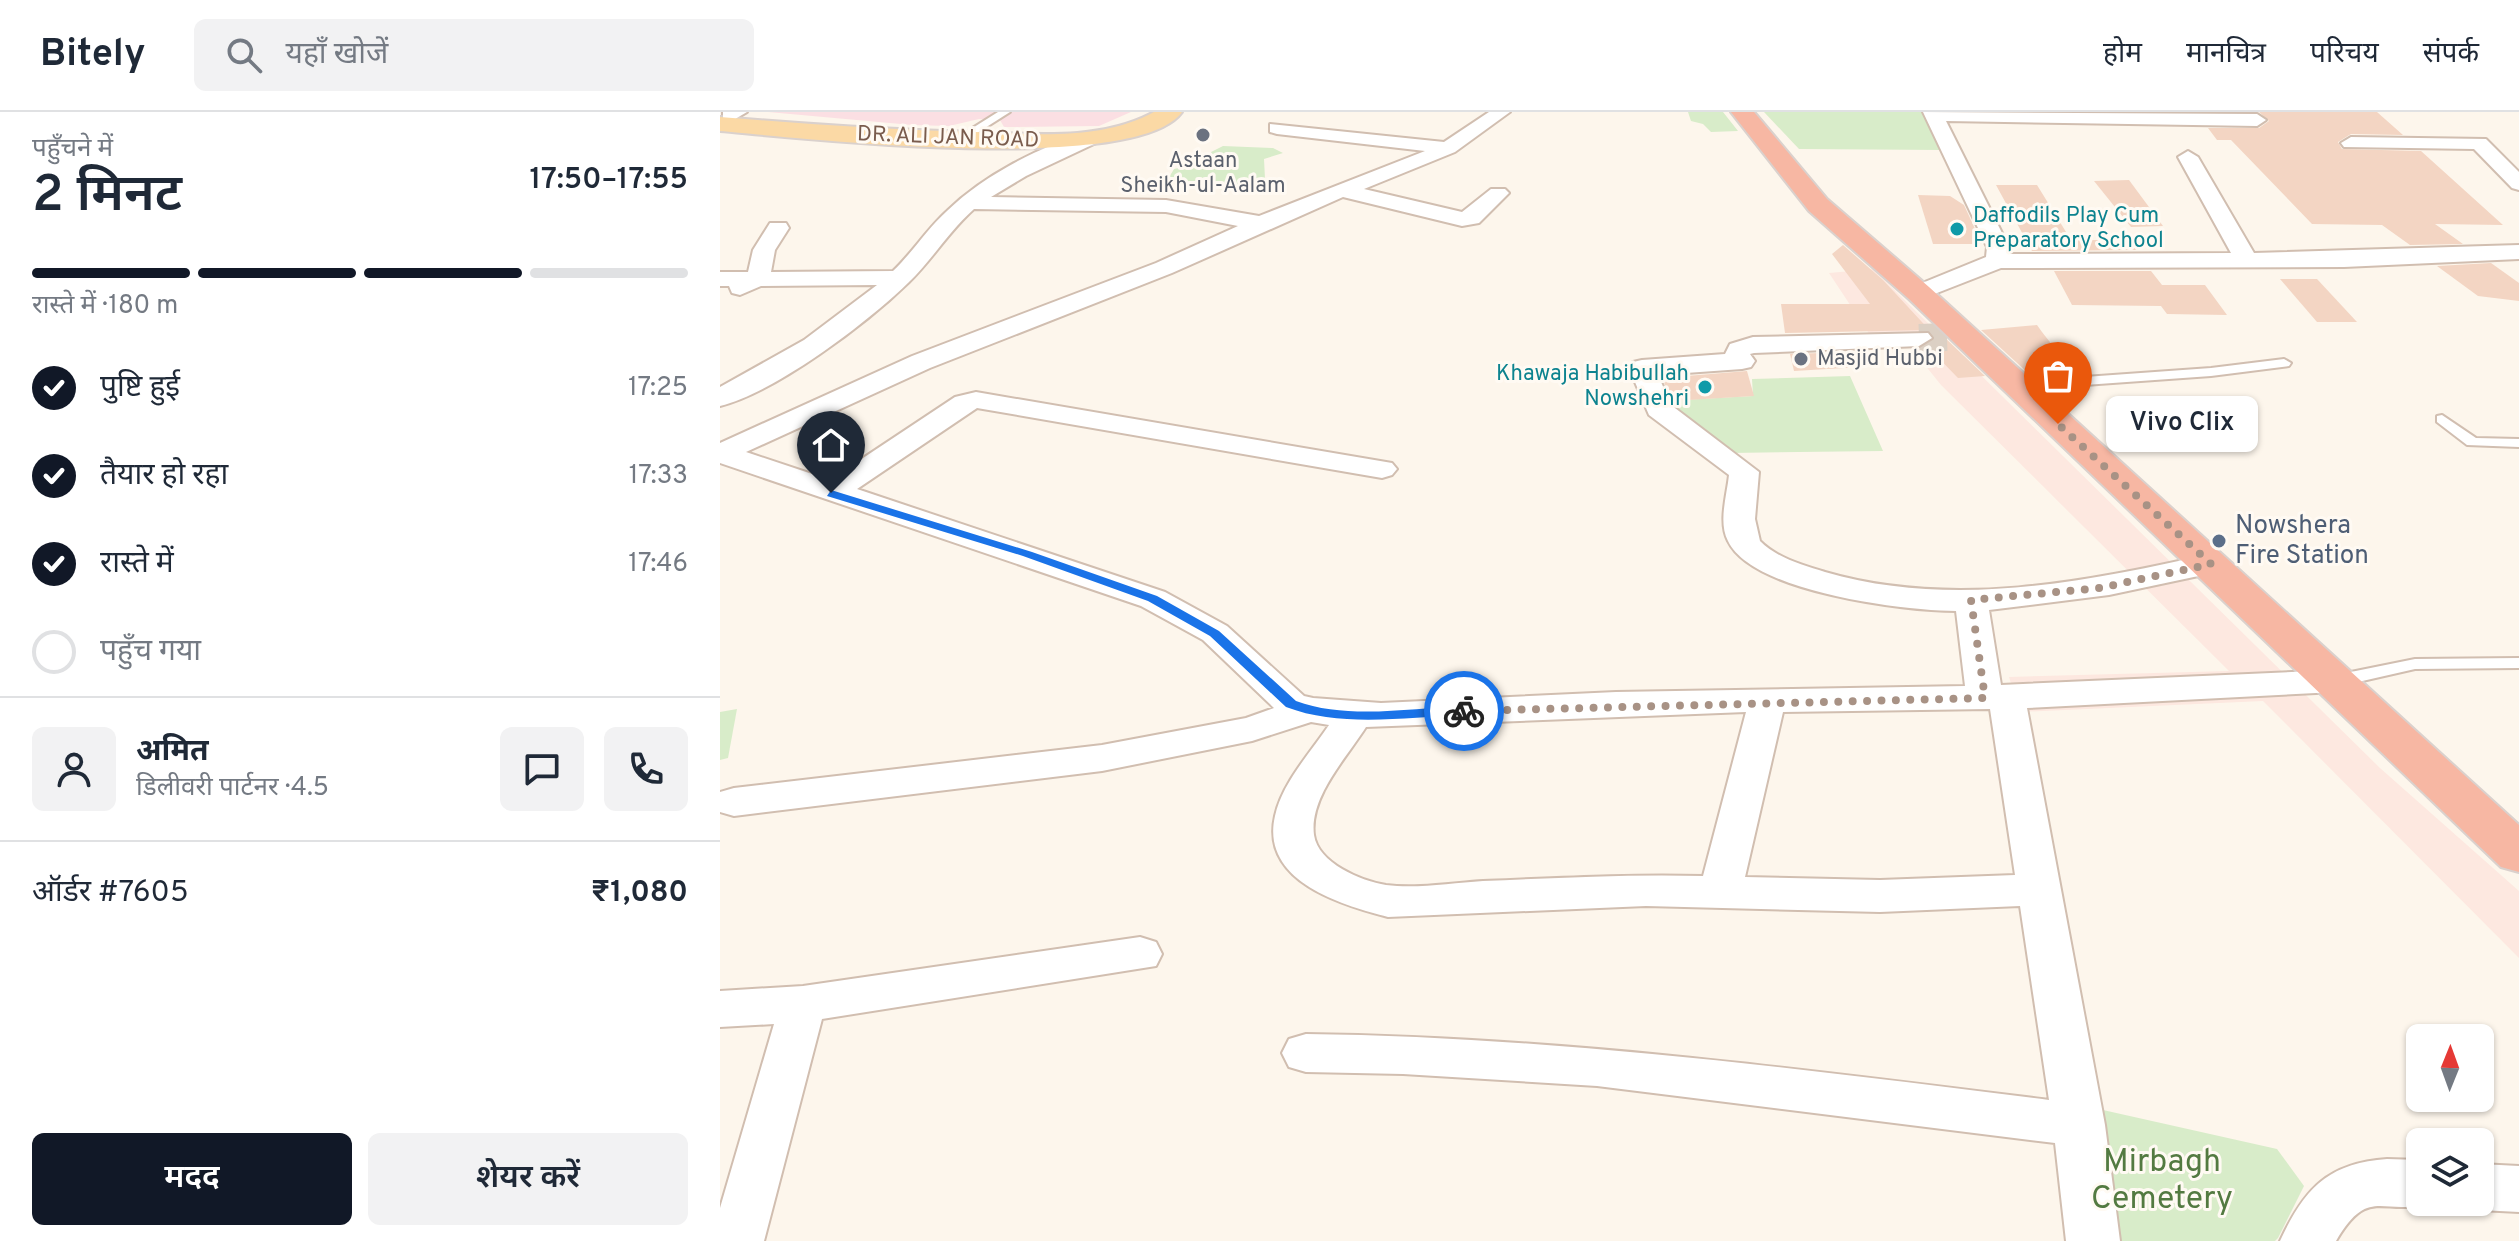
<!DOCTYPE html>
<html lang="hi">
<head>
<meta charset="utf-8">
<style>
  :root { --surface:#fff; --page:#f2f2f3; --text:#1f2937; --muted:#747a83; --line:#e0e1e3; --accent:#111827 }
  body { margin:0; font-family:Overpass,"Noto Sans Devanagari",sans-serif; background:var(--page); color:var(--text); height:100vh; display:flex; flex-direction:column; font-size:30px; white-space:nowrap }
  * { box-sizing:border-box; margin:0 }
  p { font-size:26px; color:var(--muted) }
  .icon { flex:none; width:44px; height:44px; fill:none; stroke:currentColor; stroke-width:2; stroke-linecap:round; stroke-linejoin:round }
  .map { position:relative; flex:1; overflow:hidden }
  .sheet { display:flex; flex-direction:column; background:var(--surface); width:720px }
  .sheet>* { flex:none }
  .needle { width:52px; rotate:1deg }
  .tools { position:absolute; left:1686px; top:912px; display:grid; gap:16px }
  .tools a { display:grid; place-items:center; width:88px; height:88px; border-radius:12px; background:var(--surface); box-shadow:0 2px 6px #0004; font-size:40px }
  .pin { position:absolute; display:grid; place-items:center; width:68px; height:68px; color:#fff; margin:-82px -34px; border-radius:50% 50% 50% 0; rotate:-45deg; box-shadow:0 0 8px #0007 }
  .pin .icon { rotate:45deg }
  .courier { position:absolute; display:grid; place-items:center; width:80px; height:80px; margin:-40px; border:6px solid #1a73e8; border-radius:50%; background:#fff; color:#222; box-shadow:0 2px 10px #0007 }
  .bubble { position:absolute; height:56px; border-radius:12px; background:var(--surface); box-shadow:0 2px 6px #0004; font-size:26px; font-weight:600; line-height:56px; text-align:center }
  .headline em { font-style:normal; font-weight:600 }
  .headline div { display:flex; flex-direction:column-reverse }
  .headline { display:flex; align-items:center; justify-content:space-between; height:136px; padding:0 32px }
  h1 { font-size:52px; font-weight:600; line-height:60px }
  .bar { display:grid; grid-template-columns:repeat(4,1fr); gap:12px 8px; align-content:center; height:96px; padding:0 32px }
  .bar i { height:10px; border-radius:6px; background:var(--line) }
  .bar .on { background:var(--accent) }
  .bar p { grid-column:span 4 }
  .line { display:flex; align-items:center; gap:20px; padding:0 32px; border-top:2px solid var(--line) }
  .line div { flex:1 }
  .round { display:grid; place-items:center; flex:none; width:84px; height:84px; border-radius:12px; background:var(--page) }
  ol { padding:0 32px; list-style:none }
  li { display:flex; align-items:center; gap:24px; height:88px }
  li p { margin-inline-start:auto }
  li .icon { padding:8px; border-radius:50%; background:var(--accent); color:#fff; stroke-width:4 }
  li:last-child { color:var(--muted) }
  li i { width:44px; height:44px; border:4px solid var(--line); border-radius:50% }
  .button { display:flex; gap:16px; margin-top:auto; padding:16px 32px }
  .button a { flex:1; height:92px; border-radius:12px; background:var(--accent); color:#fff; font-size:32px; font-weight:600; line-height:92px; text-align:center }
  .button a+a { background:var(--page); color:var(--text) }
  header { display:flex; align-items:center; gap:48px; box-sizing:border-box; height:112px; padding:0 40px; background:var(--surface); border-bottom:2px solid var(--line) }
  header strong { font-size:38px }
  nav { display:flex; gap:44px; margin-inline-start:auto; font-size:28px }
  .search { width:560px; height:72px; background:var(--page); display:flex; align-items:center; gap:20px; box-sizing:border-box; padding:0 28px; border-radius:12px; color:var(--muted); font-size:30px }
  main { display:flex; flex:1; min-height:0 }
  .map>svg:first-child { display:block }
  .commercial { fill:#fde8e0 }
  .medical { fill:#fbdfe3 }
  .green { fill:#d8ecc9 }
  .building { fill:#f3d5c3 }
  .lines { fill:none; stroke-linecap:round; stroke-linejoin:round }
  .street-tunnel { stroke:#dcd0c4; stroke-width:28; stroke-dasharray:28 14; stroke-linecap:butt }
  .lane-casing { stroke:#d1beb0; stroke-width:4 }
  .street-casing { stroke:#d1beb0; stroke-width:4 }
  .primary-casing { stroke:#dad1cd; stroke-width:4 }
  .highway-casing { stroke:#dad1cd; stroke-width:4 }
  .lane { fill:#fff; fill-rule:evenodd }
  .street { fill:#fff; fill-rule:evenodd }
  .primary { fill:#fbd9a5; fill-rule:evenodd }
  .highway { fill:#f7b7a3; fill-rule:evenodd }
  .route { fill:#1a73e8 }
  .done { stroke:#a89285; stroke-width:8; stroke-dasharray:0 14.4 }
  .worship-dot { fill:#6b7280; stroke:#fffaf3; stroke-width:3 }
  .culture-dot { fill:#0f9aa8; stroke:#fffaf3; stroke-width:3 }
  .service-dot { fill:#5c6f8a; stroke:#fffaf3; stroke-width:3 }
  .labels { text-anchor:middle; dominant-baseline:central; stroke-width:6; stroke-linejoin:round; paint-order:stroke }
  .far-street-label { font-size:22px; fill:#7a5c4d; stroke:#fffaf3 }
  .far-worship-label { font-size:22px; fill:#5b616d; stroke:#fffaf3 }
  .far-culture-label { font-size:22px; fill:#0d838f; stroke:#fffaf3; text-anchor:start }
  .service-label { font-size:26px; fill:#4e5e75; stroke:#fffaf3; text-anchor:start }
  .near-park-label { font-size:32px; fill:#537a41; stroke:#fffaf3 }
</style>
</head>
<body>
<header>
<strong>Bitely</strong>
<div class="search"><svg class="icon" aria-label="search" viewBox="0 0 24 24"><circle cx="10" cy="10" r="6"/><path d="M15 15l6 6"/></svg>यहाँ खोजें</div>
<nav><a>होम</a><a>मानचित्र</a><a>परिचय</a><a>संपर्क</a></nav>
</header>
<main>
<section class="sheet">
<div class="headline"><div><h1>2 मिनट</h1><p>पहुँचने में</p></div><em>17:50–17:55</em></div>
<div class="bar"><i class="on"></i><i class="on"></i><i class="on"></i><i></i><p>रास्ते में · 180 m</p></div>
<ol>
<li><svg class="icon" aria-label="check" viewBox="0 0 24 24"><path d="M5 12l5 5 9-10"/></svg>पुष्टि हुई<p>17:25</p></li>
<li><svg class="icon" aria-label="check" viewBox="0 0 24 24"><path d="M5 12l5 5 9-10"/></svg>तैयार हो रहा<p>17:33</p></li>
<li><svg class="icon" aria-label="check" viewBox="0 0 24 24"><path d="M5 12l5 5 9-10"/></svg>रास्ते में<p>17:46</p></li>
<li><i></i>पहुँच गया</li>
</ol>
<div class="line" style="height:144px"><a class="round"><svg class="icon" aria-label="person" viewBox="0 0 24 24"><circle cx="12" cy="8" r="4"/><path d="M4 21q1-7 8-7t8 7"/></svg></a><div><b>अमित</b><p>डिलीवरी पार्टनर · 4.5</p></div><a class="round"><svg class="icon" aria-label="chat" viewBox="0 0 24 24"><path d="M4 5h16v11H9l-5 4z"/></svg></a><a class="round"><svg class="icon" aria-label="phone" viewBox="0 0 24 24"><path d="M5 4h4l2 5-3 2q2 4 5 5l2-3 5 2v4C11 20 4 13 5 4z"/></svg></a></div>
<div class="line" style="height:104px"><div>ऑर्डर #7605</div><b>₹1,080</b></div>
<div class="button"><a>मदद</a><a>शेयर करें</a></div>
</section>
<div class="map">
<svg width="1799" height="1129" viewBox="0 0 1799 1129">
  <rect width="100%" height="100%" fill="#fdf6ec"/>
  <path class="commercial" d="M 1153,157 L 1660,656 L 1799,779 L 1799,846 L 1543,589 L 1300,600 L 1289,565 L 1509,559 L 1221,273 L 1188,232 L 1156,232 L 1109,161 Z"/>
  <path class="medical" d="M 48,0 L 411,0 L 379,14 L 297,15 L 284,15 L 280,8 L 259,7 L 229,14 L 192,13 Z"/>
  <g class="green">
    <path d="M 968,0 L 1003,0 L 1018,19 L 991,20 L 983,12 L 971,9 Z"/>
    <path d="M 1044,0 L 1205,0 L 1222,38 L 1079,37 Z"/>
    <path d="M 503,34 L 553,36 L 563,41 L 544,47 L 545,67 L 509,78 L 445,72 L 454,57 L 495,48 L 491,40 Z"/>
    <path d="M 1130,264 L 1163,339 L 1010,341 L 944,289 L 1033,284 L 1032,267 Z"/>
    <path d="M 17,597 L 8,646 L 0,648 L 0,600 Z"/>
    <path d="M 1374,996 L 1557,1037 L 1584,1074 L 1558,1126 L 1555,1129 L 1390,1129 Z"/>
  </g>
  <g class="building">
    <path d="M 1539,0 L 1657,0 L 1683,23 L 1631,22 L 1618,30 L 1622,37 L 1701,39 L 1783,113 L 1715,112 L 1743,132 L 1690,133 L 1662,113 L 1592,112 L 1511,28 L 1497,28 L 1488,16 L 1539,16 L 1549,9 Z"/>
    <path d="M 1409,68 L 1443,114 L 1411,115 L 1374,69 Z"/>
    <path d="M 1276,73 L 1317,73 L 1351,128 L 1408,128 L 1416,138 L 1312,139 Z"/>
    <path d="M 1198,83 L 1230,84 L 1244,93 L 1262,132 L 1213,132 Z"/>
    <path d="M 1123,133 L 1163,168 L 1214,223 L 1221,222 L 1265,264 L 1238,266 L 1206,233 L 1215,227 L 1208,218 L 1065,221 L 1061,192 L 1150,192 L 1112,142 Z"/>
    <path d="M 1771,151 L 1799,171 L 1799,189 L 1758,184 L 1717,154 Z"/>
    <path d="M 1334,159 L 1431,159 L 1442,173 L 1485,173 L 1507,203 L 1447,202 L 1441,194 L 1352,193 Z"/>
    <path d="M 1560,167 L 1597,167 L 1637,210 L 1597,210 Z"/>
    <path d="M 1317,213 L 1322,220 L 1352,258 L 1308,261 L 1261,218 Z"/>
    <path d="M 1132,240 L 1141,255 L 1074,259 L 1070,242 Z"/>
    <path d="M 1027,259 L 1034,284 L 952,289 L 942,266 Z"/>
  </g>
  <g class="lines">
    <path class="street-tunnel" d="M 1199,226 L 1228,225"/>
    <g class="lane-casing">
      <g id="lane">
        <path d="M 278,0 L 290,0 L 257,21 L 251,21 L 251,17 Z"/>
        <path d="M 1564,247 L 1571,251 L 1569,254 L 1491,264 L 1296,278 L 1289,274 L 1296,270 L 1491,256 Z"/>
        <path d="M 1722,303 L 1756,326 L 1799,327 L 1799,335 L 1747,333 L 1717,310 L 1717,304 Z"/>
        <path d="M 1799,546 L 1799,556 L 1695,557 L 1616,575 L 1607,569 L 1616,563 L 1695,547 Z"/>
      </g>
    </g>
    <g class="street-casing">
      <g id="street">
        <path d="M 3,0 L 27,0 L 10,10 L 3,8 Z"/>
        <path d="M 769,0 L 790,0 L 735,40 L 644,77 L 742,100 L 771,77 L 785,77 L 789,81 L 759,111 L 742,114 L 623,85 L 452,161 L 210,256 L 26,340 L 110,368 L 235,285 L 256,280 L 672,351 L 677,357 L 672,363 L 662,366 L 257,296 L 137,377 L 445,480 L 507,514 L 584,584 L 593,586 L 661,591 L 896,580 L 1245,574 L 1236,499 C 1184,499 1032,480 1008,429 C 998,410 1007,383 1009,363 L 929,303 L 909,256 L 913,250 L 922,248 L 1005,242 L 1010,232 L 1033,225 L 1208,221 L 1212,226 L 1199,234 L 1034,241 L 1030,242 L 1035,249 L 1031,255 L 1022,257 L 938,263 L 951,293 L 1039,360 L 1035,407 L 1040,429 C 1057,446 1082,453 1105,460 C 1232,497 1365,470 1491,442 L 1502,445 L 1507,452 L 1502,459 L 1389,483 L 1269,498 L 1281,573 L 1616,558 L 1629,561 L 1634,569 L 1629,577 L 1616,580 L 1307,596 L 1385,1013 L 1400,1129 L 1346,1129 L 1335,1031 L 877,974 L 683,962 L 586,960 L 569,955 L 562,941 L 569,927 L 586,922 C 836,925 1082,957 1329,988 L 1300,794 L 1160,800 L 926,794 L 668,805 C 621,793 540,769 555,704 C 562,671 591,640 609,613 L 591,610 L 532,629 L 382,659 L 14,704 L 0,700 L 0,680 L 14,676 L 382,633 L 526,606 L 554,596 L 483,528 L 421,494 L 0,351 L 0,331 L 192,244 L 436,151 L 518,114 L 446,100 L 254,97 C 229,119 212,148 189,170 C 147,211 56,280 0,294 L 0,275 L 84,228 L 157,173 L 41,174 L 20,183 L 12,181 L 9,174 L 0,174 L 0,160 L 28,160 L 33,138 L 50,111 L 66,111 L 69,116 L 55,138 L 51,160 L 173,159 C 193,140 207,117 227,99 C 263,64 321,33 369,21 L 379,27 L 376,31 L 306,64 L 271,85 L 446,88 L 539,104 L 705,39 L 557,22 L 550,20 L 550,12 L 724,30 ZM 1270,597 L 1295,763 L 1160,768 L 1025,765 L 1063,600 ZM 1026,600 L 983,764 C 910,762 837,766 763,769 C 732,771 696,777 666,773 C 641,769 598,751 594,723 C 589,685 627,645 646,615 Z"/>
        <path d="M 1203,0 L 1537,2 L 1546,8 L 1537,14 L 1226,9 L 1289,135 L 1289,142 L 1511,141 L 1458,45 L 1468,39 L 1478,45 L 1534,141 L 1799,133 L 1799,147 L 1624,155 L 1281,156 L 1199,188 L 1187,181 L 1190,176 L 1266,145 L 1267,135 Z"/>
        <path d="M 1631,25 L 1766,27 L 1799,60 L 1799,78 L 1792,76 L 1754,37 L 1624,35 L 1621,31 Z"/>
        <path d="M 420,825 L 436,830 L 442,842 L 436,854 L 102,907 L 44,1129 L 0,1129 L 0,1096 L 54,912 L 0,915 L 0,879 L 83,874 Z"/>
        <path d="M 1667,1047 L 1700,1048 L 1700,1090 L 1710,1090 C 1664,1107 1650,1071 1616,1129 L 1560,1129 C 1584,1077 1608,1051 1667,1047 Z"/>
        <path d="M 1760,1052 L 1799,1054 L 1799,1100 L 1760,1098 L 1742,1091 L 1760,1090 Z"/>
      </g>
    </g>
    <g class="primary-casing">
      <path id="primary" d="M 434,0 L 462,0 C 416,64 80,26 0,19 L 0,5 C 85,12 170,18 255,20 C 314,22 381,29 434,0 Z"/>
    </g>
    <g class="highway-casing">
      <path id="highway" d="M 1011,0 L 1034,0 L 1107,87 L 1209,175 L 1799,713 L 1799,760 L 1781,755 L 1189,187 L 1089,99 Z"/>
    </g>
    <use href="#lane" class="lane"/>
    <use href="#street" class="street"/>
    <use href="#primary" class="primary"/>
    <use href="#highway" class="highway"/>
  </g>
  <path class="route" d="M 111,378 L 312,440 L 437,484 L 499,519 L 576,589 C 627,608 691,596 744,594 L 751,599 L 744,603 C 686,605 621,616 566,595 L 490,524 L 428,489 L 303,444 L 107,384 Z"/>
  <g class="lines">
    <path class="done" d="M 744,599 L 1265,586 L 1251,488 L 1380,476 L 1491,452 L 1338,312"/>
  </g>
  <g class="worship-dot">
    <circle cx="483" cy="23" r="8"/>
    <circle cx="1081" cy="247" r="8"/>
  </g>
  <g class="culture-dot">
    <circle cx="1237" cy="117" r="8"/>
    <circle cx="985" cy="275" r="8"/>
  </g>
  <circle class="service-dot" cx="1499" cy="429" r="8"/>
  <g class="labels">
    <g class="far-street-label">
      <text transform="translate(228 26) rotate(2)">DR. ALI JAN ROAD</text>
    </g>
    <g class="far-worship-label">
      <text x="483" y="49">Astaan<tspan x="483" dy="25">Sheikh-ul-Aalam</tspan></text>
      <text x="1097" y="247" text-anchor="start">Masjid Hubbi</text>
    </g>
    <g class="far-culture-label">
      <text x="1253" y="104">Daffodils Play Cum<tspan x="1253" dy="25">Preparatory School</tspan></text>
      <text x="969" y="262" text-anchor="end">Khawaja Habibullah<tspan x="969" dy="25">Nowshehri</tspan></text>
    </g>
    <g class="service-label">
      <text x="1515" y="414">Nowshera<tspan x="1515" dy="30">Fire Station</tspan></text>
    </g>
    <g class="near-park-label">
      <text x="1442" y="1051">Mirbagh<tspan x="1442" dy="37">Cemetery</tspan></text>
    </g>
  </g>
</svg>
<div class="tools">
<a><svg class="needle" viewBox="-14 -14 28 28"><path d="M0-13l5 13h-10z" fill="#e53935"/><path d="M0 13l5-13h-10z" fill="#747a83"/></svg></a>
<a><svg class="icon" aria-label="layers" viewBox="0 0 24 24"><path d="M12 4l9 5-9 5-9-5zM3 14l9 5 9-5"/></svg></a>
</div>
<div class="pin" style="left:1338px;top:312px;background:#ea580c"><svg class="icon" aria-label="bag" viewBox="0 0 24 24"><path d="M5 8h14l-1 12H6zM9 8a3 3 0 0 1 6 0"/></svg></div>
<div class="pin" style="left:111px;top:381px;background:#1f2937"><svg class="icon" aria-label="home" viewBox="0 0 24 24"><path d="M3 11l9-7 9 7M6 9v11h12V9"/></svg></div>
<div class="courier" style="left:744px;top:599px"><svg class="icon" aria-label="bike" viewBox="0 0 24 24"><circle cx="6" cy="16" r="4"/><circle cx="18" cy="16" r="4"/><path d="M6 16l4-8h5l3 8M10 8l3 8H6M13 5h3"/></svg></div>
<div class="bubble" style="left:1386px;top:284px;width:152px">Vivo Clix</div>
</div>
</main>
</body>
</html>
